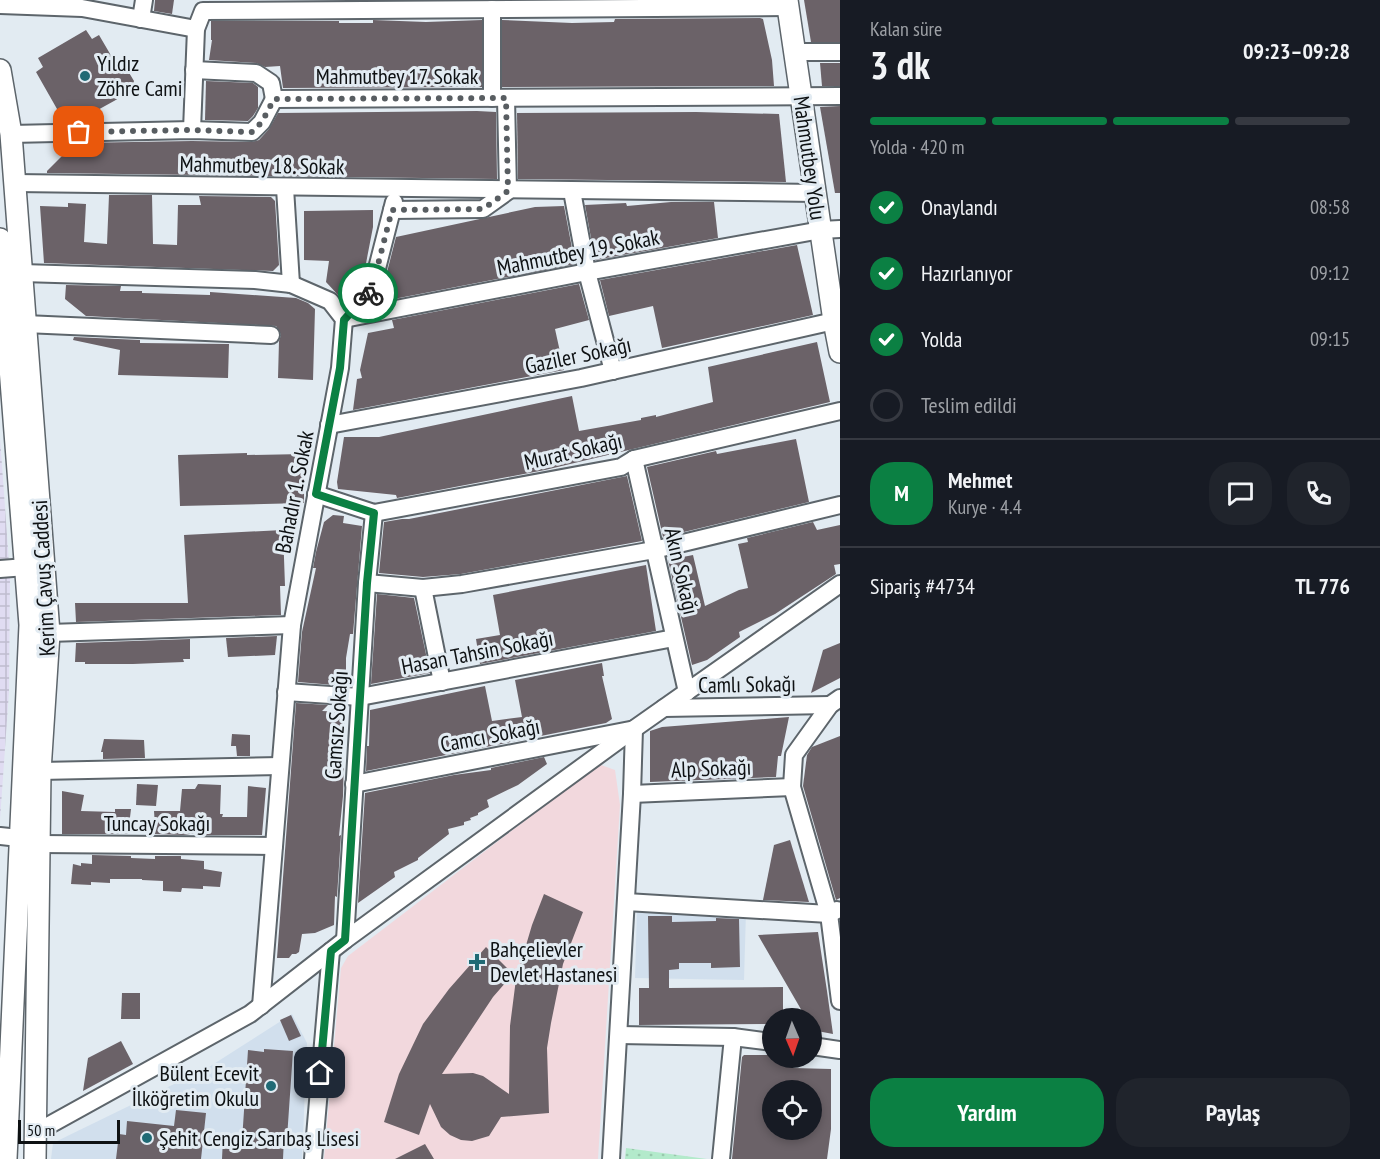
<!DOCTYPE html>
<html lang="tr">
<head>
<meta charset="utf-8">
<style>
  :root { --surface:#171b24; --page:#20242c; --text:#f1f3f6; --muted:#9ea1a6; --line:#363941; --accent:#0b8043 }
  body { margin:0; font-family:"PT Sans Narrow",sans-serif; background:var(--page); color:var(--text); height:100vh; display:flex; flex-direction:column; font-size:22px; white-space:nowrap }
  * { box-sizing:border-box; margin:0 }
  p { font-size:20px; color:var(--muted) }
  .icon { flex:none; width:33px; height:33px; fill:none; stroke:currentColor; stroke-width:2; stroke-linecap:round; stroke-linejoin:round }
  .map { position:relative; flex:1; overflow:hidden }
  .panel { display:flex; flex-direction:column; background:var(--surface); width:540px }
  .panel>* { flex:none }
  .needle { width:39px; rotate:178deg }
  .fabs { position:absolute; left:762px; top:1008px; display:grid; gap:12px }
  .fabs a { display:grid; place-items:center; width:60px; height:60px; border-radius:50%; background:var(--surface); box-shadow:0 3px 9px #0003; font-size:30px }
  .scale { position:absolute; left:18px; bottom:15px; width:102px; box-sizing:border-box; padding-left:6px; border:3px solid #0e1113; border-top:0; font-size:16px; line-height:21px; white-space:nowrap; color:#0e1113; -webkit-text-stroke:4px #e2ebf2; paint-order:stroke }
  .pin { position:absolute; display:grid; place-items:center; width:51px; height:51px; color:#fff; margin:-26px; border-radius:12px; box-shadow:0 3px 9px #0006 }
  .courier { position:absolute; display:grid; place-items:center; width:60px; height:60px; margin:-30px; border:4px solid #0b8043; border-radius:50%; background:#fff; color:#222; box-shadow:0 2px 8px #0007 }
  .headline em { font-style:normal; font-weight:700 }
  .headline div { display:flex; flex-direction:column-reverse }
  .headline { display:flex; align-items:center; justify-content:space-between; height:102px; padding:0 30px }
  h1 { font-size:39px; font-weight:700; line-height:45px }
  .bar { display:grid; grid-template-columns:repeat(4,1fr); gap:9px 6px; align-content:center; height:72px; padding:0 30px }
  .bar i { height:8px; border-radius:4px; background:var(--line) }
  .bar .active { background:var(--accent) }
  .bar p { grid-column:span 4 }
  .line { display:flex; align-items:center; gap:15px; padding:0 30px; border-top:2px solid var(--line) }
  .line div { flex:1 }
  .round { display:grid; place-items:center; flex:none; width:63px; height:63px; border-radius:24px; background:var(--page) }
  ol { padding:0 30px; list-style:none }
  li { display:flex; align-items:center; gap:18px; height:66px }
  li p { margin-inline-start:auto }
  li .icon { padding:6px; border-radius:50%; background:var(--accent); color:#fff; stroke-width:4 }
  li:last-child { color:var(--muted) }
  li i { width:33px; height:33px; border:3px solid var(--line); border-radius:50% }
  .button { display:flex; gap:12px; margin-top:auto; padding:12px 30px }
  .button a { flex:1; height:69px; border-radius:24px; background:var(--accent); color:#fff; font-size:24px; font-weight:700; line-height:69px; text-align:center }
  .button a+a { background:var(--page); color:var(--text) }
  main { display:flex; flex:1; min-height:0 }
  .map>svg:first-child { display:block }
  .built { fill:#d1dfed }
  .industrial { fill:url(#industrial-grid) }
  .medical { fill:#f2d8dd }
  .park { fill:url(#park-dots) }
  .building { fill:#6b6268; fill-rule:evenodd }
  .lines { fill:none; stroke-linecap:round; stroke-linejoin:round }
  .minor-casing { stroke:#5d656b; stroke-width:20 }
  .major-casing { stroke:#5d656b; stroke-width:24 }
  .minor { stroke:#fff; stroke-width:16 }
  .major { stroke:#fff; stroke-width:21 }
  .done { stroke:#585d61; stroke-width:6; stroke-dasharray:0 10.8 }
  .route { stroke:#0b8043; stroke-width:8 }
  .poi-dot { fill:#206a75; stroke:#e2ebf2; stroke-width:2 }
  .labels { text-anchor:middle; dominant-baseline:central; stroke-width:6; stroke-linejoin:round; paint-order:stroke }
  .poi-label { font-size:22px; fill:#0e1113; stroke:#e2ebf2; text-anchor:start }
  .street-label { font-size:22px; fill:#0e1113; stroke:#e2ebf2 }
</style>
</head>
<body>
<main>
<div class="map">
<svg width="840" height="1159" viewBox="0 0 840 1159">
  <defs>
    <pattern id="industrial-grid" width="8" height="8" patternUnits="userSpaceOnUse" patternTransform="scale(1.5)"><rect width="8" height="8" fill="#e0dcf2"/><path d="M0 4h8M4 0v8" fill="none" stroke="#bfbccf"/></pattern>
    <pattern id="park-dots" width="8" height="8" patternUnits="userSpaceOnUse" patternTransform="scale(1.5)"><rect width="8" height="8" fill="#b3eacb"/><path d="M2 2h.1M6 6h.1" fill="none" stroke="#99c8ad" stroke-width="1.8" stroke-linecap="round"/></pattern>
  </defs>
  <rect width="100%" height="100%" fill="#e2ebf2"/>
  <g class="built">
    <path d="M 637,909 L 746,912 L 744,980 L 635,978 Z"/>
    <path d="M 292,1014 L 307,1043 L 302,1159 L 51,1159 L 53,1143 L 209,1067 Z"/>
  </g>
  <path class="industrial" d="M 0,438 L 10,577 L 9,691 L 0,820 Z"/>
  <path class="medical" d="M 601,765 L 615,770 L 620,805 L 598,1159 L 324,1159 L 341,968 L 348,956 L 557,796 Z"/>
  <path class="park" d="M 626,1148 L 707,1159 L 625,1159 Z"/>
  <g class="building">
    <path d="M 155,0 L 174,0 L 172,14 L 154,11 Z"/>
    <path d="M 804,0 L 840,0 L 840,42 L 811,42 Z"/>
    <path d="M 760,18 L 763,19 L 772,60 L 774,86 L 502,87 L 502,20 L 572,23 L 614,22 L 615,19 Z"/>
    <path d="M 373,20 L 426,22 L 482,20 L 482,87 L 283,88 L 280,66 L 265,67 L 256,63 L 209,60 L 212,40 L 211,40 L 211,21 L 339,21 L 339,23 L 373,23 Z"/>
    <path d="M 86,30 L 92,39 L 99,35 L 116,64 L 122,61 L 134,81 L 131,91 L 114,101 L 85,117 L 80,109 L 67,118 L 61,116 L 36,72 L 43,67 L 38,58 Z"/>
    <path d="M 820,63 L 840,63 L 840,86 L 822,86 Z"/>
    <path d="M 206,81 L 253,83 L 258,87 L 258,108 L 253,116 L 248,121 L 205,120 Z"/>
    <path d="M 840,106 L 840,193 L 835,193 L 820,107 Z"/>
    <path d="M 477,111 L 496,112 L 497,179 L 47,173 L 47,171 L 75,143 L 192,141 L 252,142 L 259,140 L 269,129 L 278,113 Z"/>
    <path d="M 696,112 L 779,114 L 786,182 L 518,179 L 517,113 Z"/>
    <path d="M 109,195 L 152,195 L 153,244 L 177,245 L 178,205 L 201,205 L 199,196 L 271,197 L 275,201 L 279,265 L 273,271 L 44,263 L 40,206 L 68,207 L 68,203 L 86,204 L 84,242 L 107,244 Z"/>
    <path d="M 671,202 L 714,202 L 718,238 L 595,260 L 585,205 L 626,203 L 627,206 Z"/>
    <path d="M 564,206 L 575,264 L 373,303 L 380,294 L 388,295 L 385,280 L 396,237 L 535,207 Z"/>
    <path d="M 373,210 L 373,227 L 362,284 L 349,297 L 340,297 L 326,282 L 329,261 L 304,260 L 304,211 Z"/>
    <path d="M 797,245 L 813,315 L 662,348 L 653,306 L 609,316 L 600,280 Z"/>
    <path d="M 579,284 L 589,320 L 555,329 L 564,370 L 353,410 L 357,379 L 362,378 L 360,370 L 368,333 L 394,328 L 392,320 Z"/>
    <path d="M 66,285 L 121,286 L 120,291 L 142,291 L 142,293 L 210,295 L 210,292 L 296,298 L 308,303 L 315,309 L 313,380 L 278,378 L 279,341 L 281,335 L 276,326 L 86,316 L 65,299 Z"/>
    <path d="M 74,337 L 140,340 L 140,343 L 229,344 L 228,378 L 118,375 L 120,350 L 73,340 Z"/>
    <path d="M 817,342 L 830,402 L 545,470 L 397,498 L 396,495 L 338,489 L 337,482 L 344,437 L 379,437 L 572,396 L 579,431 L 641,420 L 641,418 L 656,415 L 656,417 L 713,402 L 708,367 Z"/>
    <path d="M 796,439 L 809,502 L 663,537 L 647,467 L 716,451 L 717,454 Z"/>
    <path d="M 247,453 L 247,455 L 304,454 L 304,503 L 180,506 L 178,455 Z"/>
    <path d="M 627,476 L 642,541 L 461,574 L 423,577 L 379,573 L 384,522 L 402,519 L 409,519 Z"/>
    <path d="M 333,515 L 344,516 L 343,523 L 362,526 L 353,634 L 350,634 L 346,658 L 346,686 L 298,682 L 302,632 L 316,568 L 313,568 L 316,552 L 324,522 Z"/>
    <path d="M 813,522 L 817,530 L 840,525 L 840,564 L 834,565 L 836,574 L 775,614 L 739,632 L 740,637 L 707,660 L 692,665 L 668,560 L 693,555 L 705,606 L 739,590 L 748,588 L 738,544 L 748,542 L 747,538 Z"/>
    <path d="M 283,530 L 285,586 L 280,586 L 281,615 L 76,622 L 75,603 L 188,603 L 184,535 Z"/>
    <path d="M 646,565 L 656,631 L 480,664 L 476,639 L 500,635 L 493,595 Z"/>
    <path d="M 377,594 L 414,598 L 430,673 L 371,684 Z"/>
    <path d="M 277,636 L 275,655 L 228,657 L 226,638 Z"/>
    <path d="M 190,639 L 190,659 L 183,659 L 184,662 L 133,664 L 85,664 L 85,662 L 75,662 L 76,643 Z"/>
    <path d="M 840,643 L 840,678 L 811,693 L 823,650 Z"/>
    <path d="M 602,663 L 604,676 L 602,676 L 612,719 L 606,723 L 366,771 L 367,746 L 369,746 L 370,710 L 485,686 L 492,721 L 522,717 L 515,680 Z"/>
    <path d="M 296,703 L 328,705 L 322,711 L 345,712 L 343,796 L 339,836 L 341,835 L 337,897 L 335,896 L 334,925 L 315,933 L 302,934 L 299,952 L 296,954 L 292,954 L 289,958 L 277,958 Z"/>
    <path d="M 789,717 L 781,756 L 778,756 L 776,777 L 650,782 L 650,731 L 662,727 Z"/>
    <path d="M 232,734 L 250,735 L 250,756 L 237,756 L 236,746 L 231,746 Z"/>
    <path d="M 840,736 L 840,898 L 836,900 L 803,786 L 807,755 L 812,747 Z"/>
    <path d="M 104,739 L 144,740 L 145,758 L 103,759 L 103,752 L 101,752 Z"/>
    <path d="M 544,757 L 547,764 L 518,785 L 487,800 L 489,807 L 478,813 L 478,815 L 470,818 L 471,820 L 464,822 L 464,825 L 448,829 L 449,834 L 418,858 L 418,860 L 394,872 L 395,877 L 358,903 L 365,793 L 454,775 L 491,770 L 491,768 Z"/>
    <path d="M 137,784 L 158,785 L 156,806 L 136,805 Z"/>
    <path d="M 198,784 L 221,785 L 220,814 L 223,814 L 222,817 L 247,817 L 248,786 L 266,788 L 262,835 L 205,835 L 205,832 L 183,835 L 153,834 L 152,826 L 155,826 L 154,811 L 180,811 L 182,789 L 195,789 Z"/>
    <path d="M 62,791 L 84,795 L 81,811 L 115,812 L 115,809 L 131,809 L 128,834 L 62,834 Z"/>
    <path d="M 790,840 L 809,902 L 763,900 L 774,845 Z"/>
    <path d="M 92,855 L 131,856 L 131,858 L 155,859 L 155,856 L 181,856 L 181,859 L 204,861 L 204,869 L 222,872 L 220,887 L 203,886 L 203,889 L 182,888 L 181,892 L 163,891 L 163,881 L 142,880 L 142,879 L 110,879 L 110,883 L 91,882 L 91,885 L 71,884 L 73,864 L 81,866 L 81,863 L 92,864 Z"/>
    <path d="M 544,894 L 583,912 L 563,964 L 551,1023 L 547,1048 L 549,1113 L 501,1117 L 489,1136 L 472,1141 L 461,1140 L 450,1135 L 441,1127 L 430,1104 L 419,1135 L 384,1122 L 399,1074 L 423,1024 L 449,989 L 486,947 L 513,974 L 493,997 L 442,1074 L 473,1073 L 483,1076 L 509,1094 L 510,1026 L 516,979 L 532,925 Z"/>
    <path d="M 648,916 L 672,916 L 672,922 L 716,921 L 716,918 L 739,919 L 740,967 L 711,968 L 711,963 L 679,963 L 679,969 L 669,970 L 669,988 L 783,987 L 783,1018 L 772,1018 L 772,1024 L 639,1025 L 639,988 L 649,988 Z"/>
    <path d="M 818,932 L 827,991 L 833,1034 L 812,1030 L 812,1018 L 806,1018 L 758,935 Z"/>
    <path d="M 122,993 L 140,993 L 140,1019 L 121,1019 Z"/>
    <path d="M 291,1015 L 301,1036 L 289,1041 L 280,1020 Z"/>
    <path d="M 121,1041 L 133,1064 L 83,1091 L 88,1058 Z"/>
    <path d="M 264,1049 L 293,1051 L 287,1138 L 284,1137 L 283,1159 L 222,1159 L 223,1138 L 242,1141 L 248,1050 L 264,1052 Z"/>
    <path d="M 744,1055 L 770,1055 L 772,1058 L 794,1060 L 793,1068 L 831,1069 L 831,1129 L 827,1159 L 732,1159 L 742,1057 ZM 772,1090 L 812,1090 L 812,1132 L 771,1130 Z"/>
    <path d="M 176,1110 L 206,1113 L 201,1159 L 116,1159 L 119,1134 L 126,1135 L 127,1121 L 174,1126 Z"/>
    <path d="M 425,1144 L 434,1159 L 395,1159 Z"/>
  </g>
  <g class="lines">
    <g class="minor-casing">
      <g id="minor">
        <path d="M 0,5 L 82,8 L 196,29"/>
        <path d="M 492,9 L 492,98"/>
        <path d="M 141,19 L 144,0"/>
        <path d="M 794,52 L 840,52"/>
        <path d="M 194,70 L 256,73 L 271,83 L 274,99"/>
        <path d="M 274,99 L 840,96"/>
        <path d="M 192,130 L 196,29 L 203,11 L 788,7"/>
        <path d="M 11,134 L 192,130 L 252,132 L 262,122 L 274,99"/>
        <path d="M 15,183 L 816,193"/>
        <path d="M 285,188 L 291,284"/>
        <path d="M 572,191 L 587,272 L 613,371"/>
        <path d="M 392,210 L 483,209 L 508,191 L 506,98"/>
        <path d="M 22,273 L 255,280 L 291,284 L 330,301 L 344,319 L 340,368 L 292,625 L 261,1006"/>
        <path d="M 344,319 L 587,272 L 821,230 L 840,229"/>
        <path d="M 344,319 L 372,288 L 394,202"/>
        <path d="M 25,324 L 271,335"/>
        <path d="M 329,425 L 581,378 L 834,321"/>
        <path d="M 634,459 L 687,692"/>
        <path d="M 316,494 L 374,513 L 621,467 L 634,459 L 840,411"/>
        <path d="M 0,569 L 26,567"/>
        <path d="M 367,583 L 423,588 L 462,584 L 654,550 L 840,505"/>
        <path d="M 423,588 L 442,682"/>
        <path d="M 49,633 L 292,625"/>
        <path d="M 286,692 L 360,697 L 674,638"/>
        <path d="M 840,698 L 830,705 L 794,755 L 792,787 L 829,914 L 840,1001"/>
        <path d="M 664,708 L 830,705"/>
        <path d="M 40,771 L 280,766"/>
        <path d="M 354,784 L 630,730"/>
        <path d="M 632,794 L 792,787"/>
        <path d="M 0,836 L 19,838"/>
        <path d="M 40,844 L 274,846"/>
        <path d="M 626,902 L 829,914 L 837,910"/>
        <path d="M 345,940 L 367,583 L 374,513"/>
        <path d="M 619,1035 L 733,1037 L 772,1042"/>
        <path d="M 812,1046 L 840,1050"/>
        <path d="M 35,1133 L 250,1014 L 345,940 L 634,729 L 840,584"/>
        <path d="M 313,1159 L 331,951"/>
        <path d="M 611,1159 L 632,794 L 634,729"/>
        <path d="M 721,1159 L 733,1037"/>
      </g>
    </g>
    <g class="major-casing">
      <g id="major">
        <path d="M 787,0 L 834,321 L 840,352"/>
        <path d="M 0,70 L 11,134 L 49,633 L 40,771 L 35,1159"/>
        <path d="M 0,239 L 30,625 L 6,1159"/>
      </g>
    </g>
    <use href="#minor" class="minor"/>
    <use href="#major" class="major"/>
  </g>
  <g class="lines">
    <path class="done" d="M 79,132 L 192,130 L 252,132 L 262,122 L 274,99 L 506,98 L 508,191 L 483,209 L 392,210 L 372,288 L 368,293"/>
    <path class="route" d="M 320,1073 L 331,951 L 345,940 L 367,583 L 374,513 L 316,494 L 340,368 L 344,320 L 368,293"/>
  </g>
  <g class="poi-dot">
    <circle cx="85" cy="76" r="6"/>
    <path d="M474 953h6v6h6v6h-6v6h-6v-6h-6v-6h6z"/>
    <circle cx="271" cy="1086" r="6"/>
    <circle cx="147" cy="1138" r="6"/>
  </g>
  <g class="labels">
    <g class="poi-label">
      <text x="97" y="63">Yıldız<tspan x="97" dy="25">Zöhre Cami</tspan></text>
      <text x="490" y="949">Bahçelievler<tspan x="490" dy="25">Devlet Hastanesi</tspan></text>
      <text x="259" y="1073" text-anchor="end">Bülent Ecevit<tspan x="259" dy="25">İlköğretim Okulu</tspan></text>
      <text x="159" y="1138">Şehit Cengiz Sarıbaş Lisesi</text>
    </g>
    <g class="street-label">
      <text x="397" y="76">Mahmutbey 17. Sokak</text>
      <text transform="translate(810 158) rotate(82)">Mahmutbey Yolu</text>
      <text transform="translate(262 165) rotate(1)">Mahmutbey 18. Sokak</text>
      <text transform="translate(578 252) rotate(-11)">Mahmutbey 19. Sokak</text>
      <text transform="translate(578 355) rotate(-12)">Gaziler Sokağı</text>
      <text transform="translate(573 451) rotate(-13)">Murat Sokağı</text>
      <text transform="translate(294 492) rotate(-79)">Bahadır 1. Sokak</text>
      <text transform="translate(682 571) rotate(77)">Akın Sokağı</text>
      <text transform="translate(43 578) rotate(-93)">Kerim Çavuş Caddesi</text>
      <text transform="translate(477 652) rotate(-11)">Hasan Tahsin Sokağı</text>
      <text transform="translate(747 684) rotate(-1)">Camlı Sokağı</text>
      <text transform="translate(336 725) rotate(-86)">Gamsız Sokağı</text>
      <text transform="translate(490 735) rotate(-11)">Camcı Sokağı</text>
      <text transform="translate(711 768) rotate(-2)">Alp Sokağı</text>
      <text x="157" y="823">Tuncay Sokağı</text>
    </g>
  </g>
</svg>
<div class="fabs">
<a><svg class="needle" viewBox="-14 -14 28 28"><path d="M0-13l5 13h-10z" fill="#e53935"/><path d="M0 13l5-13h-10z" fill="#9ea1a6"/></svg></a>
<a><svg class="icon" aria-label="locate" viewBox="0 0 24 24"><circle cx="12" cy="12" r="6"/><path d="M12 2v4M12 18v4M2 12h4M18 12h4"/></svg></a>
</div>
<div class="scale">50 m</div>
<div class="pin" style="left:79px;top:132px;background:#ea580c"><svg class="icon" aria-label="bag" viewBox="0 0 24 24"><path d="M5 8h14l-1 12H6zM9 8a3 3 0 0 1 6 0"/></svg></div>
<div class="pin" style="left:320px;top:1073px;background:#1f2937"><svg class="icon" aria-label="home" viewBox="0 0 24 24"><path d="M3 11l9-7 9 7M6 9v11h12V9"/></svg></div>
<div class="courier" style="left:368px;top:293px"><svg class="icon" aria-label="bike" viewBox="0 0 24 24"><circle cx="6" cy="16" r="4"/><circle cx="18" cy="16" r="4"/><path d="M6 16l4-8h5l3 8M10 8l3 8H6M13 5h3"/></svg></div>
</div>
<section class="panel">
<div class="headline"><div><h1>3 dk</h1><p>Kalan süre</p></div><em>09:23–09:28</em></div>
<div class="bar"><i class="active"></i><i class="active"></i><i class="active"></i><i></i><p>Yolda · 420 m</p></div>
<ol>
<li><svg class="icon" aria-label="check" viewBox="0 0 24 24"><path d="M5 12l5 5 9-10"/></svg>Onaylandı<p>08:58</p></li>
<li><svg class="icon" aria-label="check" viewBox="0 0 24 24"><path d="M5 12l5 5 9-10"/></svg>Hazırlanıyor<p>09:12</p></li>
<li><svg class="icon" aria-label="check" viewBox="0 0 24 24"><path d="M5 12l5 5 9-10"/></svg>Yolda<p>09:15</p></li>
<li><i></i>Teslim edildi</li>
</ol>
<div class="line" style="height:108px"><b class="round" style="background:var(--accent);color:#fff">M</b><div><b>Mehmet</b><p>Kurye · 4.4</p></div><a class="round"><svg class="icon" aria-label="chat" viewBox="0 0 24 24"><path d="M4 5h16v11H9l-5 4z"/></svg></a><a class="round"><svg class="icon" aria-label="phone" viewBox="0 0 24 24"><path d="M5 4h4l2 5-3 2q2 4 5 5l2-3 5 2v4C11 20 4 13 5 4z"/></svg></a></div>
<div class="line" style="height:78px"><div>Sipariş #4734</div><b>TL 776</b></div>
<div class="button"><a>Yardım</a><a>Paylaş</a></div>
</section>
</main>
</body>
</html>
